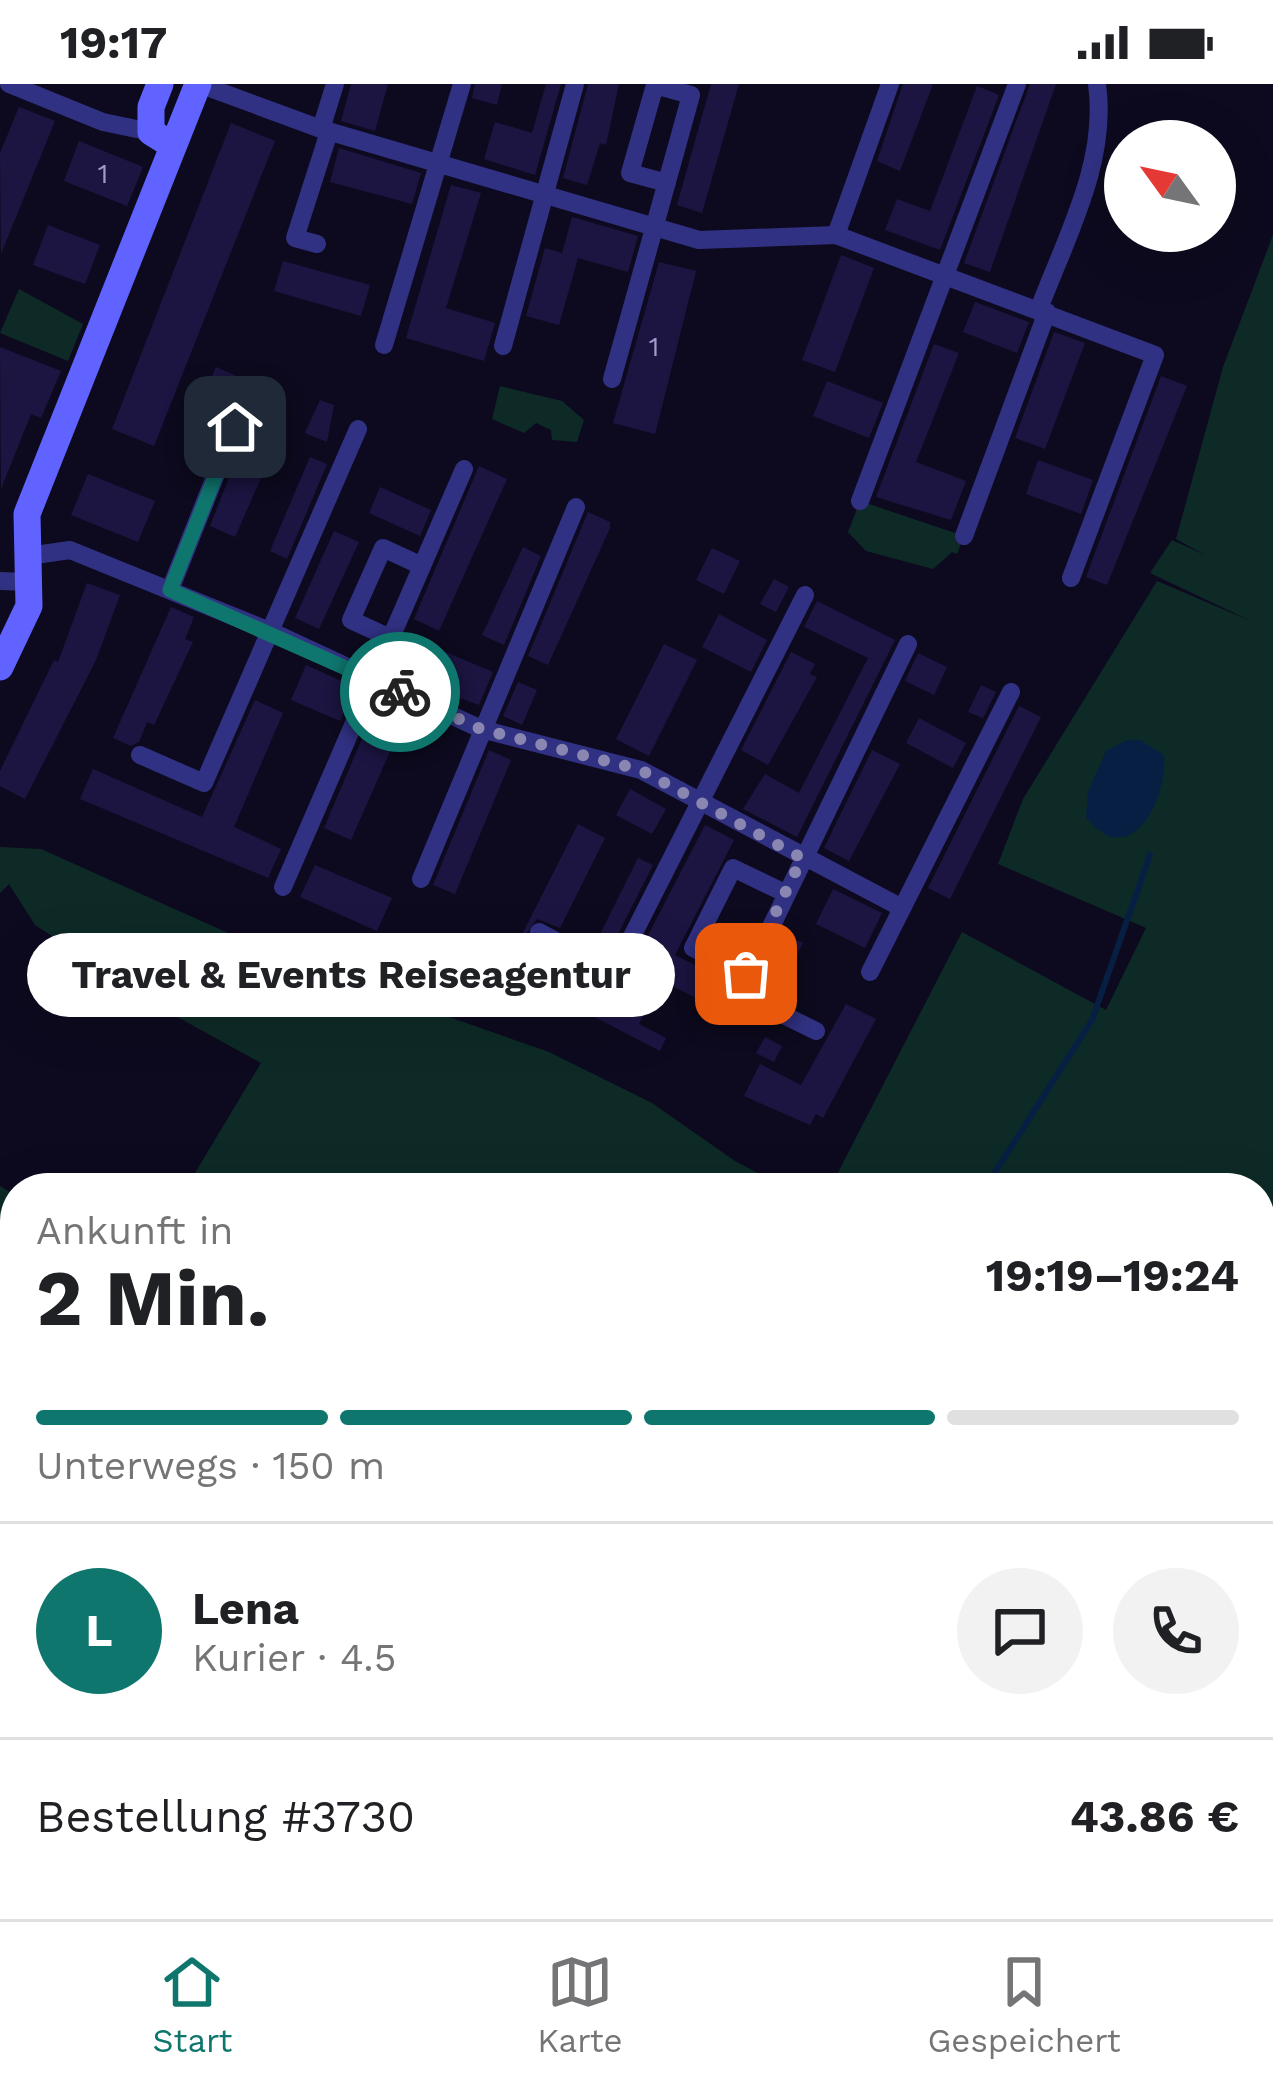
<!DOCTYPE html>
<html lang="de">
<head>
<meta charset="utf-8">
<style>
  :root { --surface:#fff; --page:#f2f2f2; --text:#202124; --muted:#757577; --line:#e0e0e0; --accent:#0f766e }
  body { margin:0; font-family:"Work Sans",sans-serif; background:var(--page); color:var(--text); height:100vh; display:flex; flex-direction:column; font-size:45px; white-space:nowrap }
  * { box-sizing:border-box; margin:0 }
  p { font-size:39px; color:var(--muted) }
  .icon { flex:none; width:66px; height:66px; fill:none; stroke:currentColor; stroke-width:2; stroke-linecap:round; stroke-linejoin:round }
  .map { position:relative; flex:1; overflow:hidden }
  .sheet { position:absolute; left:0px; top:1089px; width:1275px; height:747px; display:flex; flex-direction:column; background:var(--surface); border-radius:48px 48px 0 0; box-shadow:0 12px 48px #0002 }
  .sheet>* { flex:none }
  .needle { width:78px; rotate:303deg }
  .fabs { position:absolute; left:1104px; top:36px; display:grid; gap:24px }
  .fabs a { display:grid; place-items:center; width:132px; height:132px; border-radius:50%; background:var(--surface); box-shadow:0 12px 48px #0002; font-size:60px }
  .pin { position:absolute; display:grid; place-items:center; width:102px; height:102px; color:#fff; margin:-51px; border-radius:24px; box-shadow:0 6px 18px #0006 }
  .courier { position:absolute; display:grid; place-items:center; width:120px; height:120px; margin:-60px; border:9px solid #0f766e; border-radius:50%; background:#fff; color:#222; box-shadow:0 3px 15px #0007 }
  .bubble { position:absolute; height:84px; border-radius:42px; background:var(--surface); box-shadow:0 12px 48px #0002; font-size:39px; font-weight:700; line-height:84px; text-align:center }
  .summary em { font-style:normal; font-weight:700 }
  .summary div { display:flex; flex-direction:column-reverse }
  .summary { display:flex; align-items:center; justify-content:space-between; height:204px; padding:0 36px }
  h1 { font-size:78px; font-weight:700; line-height:90px }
  .bar { display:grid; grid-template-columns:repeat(4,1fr); gap:18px 12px; align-content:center; height:144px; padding:0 36px }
  .bar i { height:15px; border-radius:9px; background:var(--line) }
  .bar .current { background:var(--accent) }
  .bar p { grid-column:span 4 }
  .line { display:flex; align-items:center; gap:30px; padding:0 36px; border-top:3px solid var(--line) }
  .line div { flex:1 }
  .round { display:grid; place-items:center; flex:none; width:126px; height:126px; border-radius:63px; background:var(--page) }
  .status { display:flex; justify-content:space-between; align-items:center; height:84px; padding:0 60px; background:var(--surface); direction:ltr }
  .status svg { height:33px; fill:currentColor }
  .dock { display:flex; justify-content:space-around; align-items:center; height:168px; border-top:3px solid var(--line); background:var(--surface); font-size:33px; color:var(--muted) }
  .dock a { display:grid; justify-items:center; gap:6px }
  .dock .current { color:var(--accent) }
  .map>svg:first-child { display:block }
  .green { fill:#0d2a27 }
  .water { fill:#071f42 }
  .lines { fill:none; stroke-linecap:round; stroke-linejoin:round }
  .stream { stroke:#071f42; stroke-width:6 }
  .building { fill:#1c1542 }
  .street { stroke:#313183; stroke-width:18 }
  .secondary { stroke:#6063ff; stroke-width:27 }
  .done { stroke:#8986b1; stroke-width:12; stroke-dasharray:0 21.6 }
  .route { stroke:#0f766e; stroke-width:15 }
  .labels { text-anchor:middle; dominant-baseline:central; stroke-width:9; stroke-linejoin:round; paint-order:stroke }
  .number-label { font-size:27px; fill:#a09cd0 }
</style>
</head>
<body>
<div class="status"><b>19:17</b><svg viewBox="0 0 49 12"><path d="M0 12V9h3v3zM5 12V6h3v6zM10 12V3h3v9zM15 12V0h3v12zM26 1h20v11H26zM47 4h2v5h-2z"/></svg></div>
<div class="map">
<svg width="1273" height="1835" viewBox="0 0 1273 1835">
  <rect width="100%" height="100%" fill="#0d0a1f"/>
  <g class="green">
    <path d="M 1273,151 L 1273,1341 L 1260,1334 L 1260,1104 L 830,1104 L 962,848 L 1106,926 L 1146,844 L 998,780 L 1023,715 L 1157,497 L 1253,538 L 1150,489 L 1172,456 L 1205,471 L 1176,455 L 1223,283 Z"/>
    <path d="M 19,205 L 83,240 L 68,277 L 0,249 Z"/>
    <path d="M 500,302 L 562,317 L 584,336 L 577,358 L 552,356 L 551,346 L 536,339 L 524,349 L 492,335 Z"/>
    <path d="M 860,417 L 964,452 L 957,470 L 952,468 L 933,485 L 866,467 L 848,448 Z"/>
    <path d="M 0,763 L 41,765 L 295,879 L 549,968 L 652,1019 L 735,1077 L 786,1104 L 186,1104 L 261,979 L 170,929 L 35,841 L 9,800 L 0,809 Z"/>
    <path d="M 0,1102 L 15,1111 L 15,1821 L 647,1821 L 641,1835 L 0,1835 Z"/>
    <path d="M 1260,1374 L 1273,1381 L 1273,1641 L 1260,1678 Z"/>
    <path d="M 1273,1751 L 1273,1835 L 1247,1835 L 1252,1821 L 1260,1821 L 1260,1794 Z"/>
    <path d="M 655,1821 L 1210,1821 L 1205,1835 L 648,1835 Z"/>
  </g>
  <path class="water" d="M 1127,656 L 1140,656 L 1164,671 C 1168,715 1130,790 1086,733 L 1088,708 L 1106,667 Z"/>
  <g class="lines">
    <g class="stream">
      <path d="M 985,1104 L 1092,936 L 1150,771"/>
      <path d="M 627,1835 L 633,1821"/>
    </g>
  </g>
  <g class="building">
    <path d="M 351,0 L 388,0 L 375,47 L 341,37 Z"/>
    <path d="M 475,0 L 502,0 L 497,21 L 472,14 Z"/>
    <path d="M 546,0 L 561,0 L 535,91 L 484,75 L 495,38 L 532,49 Z"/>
    <path d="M 588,0 L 619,0 L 606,61 L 600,59 L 587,101 L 563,94 Z"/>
    <path d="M 711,0 L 739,0 L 702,129 L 677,121 Z"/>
    <path d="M 903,0 L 933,0 L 900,87 L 877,77 Z"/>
    <path d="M 1030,0 L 1056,0 L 990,188 L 964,179 Z"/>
    <path d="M 977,2 L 999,11 L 940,166 L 885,146 L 897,115 L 930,127 Z"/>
    <path d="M 19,23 L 55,37 L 1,170 L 0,69 Z"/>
    <path d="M 231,39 L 275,57 L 154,362 L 112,345 Z"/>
    <path d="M 79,57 L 143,83 L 127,122 L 64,97 Z"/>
    <path d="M 339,64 L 421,89 L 412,120 L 330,98 Z"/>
    <path d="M 451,101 L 481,109 L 446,224 L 495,239 L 484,277 L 406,254 Z"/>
    <path d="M 572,133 L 638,152 L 628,188 L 578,174 L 559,241 L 526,232 L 545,164 L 562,169 Z"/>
    <path d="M 48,141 L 100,161 L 85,200 L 33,181 Z"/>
    <path d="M 841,171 L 874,184 L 835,288 L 802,276 Z"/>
    <path d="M 283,177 L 370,201 L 361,232 L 274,207 Z"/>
    <path d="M 659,178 L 696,187 L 655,350 L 613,339 Z"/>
    <path d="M 975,218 L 1029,238 L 1017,269 L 963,248 Z"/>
    <path d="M 1054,248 L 1085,259 L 1045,365 L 1015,354 Z"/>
    <path d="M 934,260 L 959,269 L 916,378 L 966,397 L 951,436 L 876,413 Z"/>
    <path d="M 0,263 L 61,287 L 41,334 L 31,330 L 1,405 Z"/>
    <path d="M 216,283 L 241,294 L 228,324 L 203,313 Z"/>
    <path d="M 1161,292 L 1187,302 L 1107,501 L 1086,493 Z"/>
    <path d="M 827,297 L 883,319 L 869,354 L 813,332 Z"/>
    <path d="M 320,316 L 334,321 L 327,358 L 305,349 Z"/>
    <path d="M 248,345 L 277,358 L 235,453 L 210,442 Z"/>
    <path d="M 310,373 L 327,380 L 287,475 L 270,467 Z"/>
    <path d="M 1038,376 L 1093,396 L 1081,430 L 1026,410 Z"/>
    <path d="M 479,382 L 507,395 L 439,547 L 414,535 Z"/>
    <path d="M 88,390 L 155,417 L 138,458 L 71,431 Z"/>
    <path d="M 380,403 L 431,426 L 420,452 L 369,429 Z"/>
    <path d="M 588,428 L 610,438 L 610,444 L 548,581 L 528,572 Z"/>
    <path d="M 334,447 L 359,458 L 319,545 L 295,534 Z"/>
    <path d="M 523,463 L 541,472 L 504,561 L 482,551 Z"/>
    <path d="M 712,464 L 740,477 L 724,510 L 696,496 Z"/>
    <path d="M 774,495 L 789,503 L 776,528 L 760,520 Z"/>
    <path d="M 87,499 L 120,511 L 96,576 L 25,715 L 0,702 L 0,687 L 54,576 L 58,578 Z"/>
    <path d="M 817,517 L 895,556 L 797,753 L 743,725 L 765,690 L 799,709 L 868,574 L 804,543 Z"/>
    <path d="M 171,523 L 194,533 L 185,555 L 193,558 L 154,641 L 147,638 L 139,658 L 131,662 L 113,654 Z"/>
    <path d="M 719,530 L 767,556 L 751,588 L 702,563 Z"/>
    <path d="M 664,560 L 697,576 L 649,672 L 616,655 Z"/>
    <path d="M 436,564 L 493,588 L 479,621 L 421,600 Z"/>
    <path d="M 791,568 L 815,580 L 810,590 L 817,593 L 768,681 L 741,666 Z"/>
    <path d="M 918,569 L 947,583 L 934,611 L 905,597 Z"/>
    <path d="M 306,581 L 355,603 L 340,637 L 291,616 Z"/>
    <path d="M 518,598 L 537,606 L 522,641 L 503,632 Z"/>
    <path d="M 981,601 L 996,608 L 983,634 L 968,628 Z"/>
    <path d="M 255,616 L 283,629 L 234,743 L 281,765 L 268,794 L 80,715 L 93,685 L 202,733 Z"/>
    <path d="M 378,617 L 407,629 L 351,756 L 324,744 Z"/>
    <path d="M 1019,622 L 1041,633 L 950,815 L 928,804 Z"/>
    <path d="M 919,634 L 966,659 L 953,684 L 906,659 Z"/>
    <path d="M 489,666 L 511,676 L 455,810 L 433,801 Z"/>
    <path d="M 872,666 L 900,680 L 849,777 L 824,764 Z"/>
    <path d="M 630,705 L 666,725 L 652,750 L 616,731 Z"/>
    <path d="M 578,740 L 605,754 L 560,844 L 537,835 L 526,850 L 549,874 L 613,901 L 626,894 L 705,741 L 734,756 L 675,871 L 729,898 L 726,910 L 718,925 L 650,891 L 636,919 L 647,924 L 639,940 L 666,954 L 660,967 L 504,886 Z"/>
    <path d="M 638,774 L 653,781 L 608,870 L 594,862 Z"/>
    <path d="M 315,781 L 392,814 L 377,847 L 300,813 Z"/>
    <path d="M 833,805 L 882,829 L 865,864 L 816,840 Z"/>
    <path d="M 783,849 L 803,859 L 782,901 L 762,892 Z"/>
    <path d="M 846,920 L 876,935 L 823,1034 L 816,1030 L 810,1041 L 744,1012 L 760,980 L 801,1001 Z"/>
    <path d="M 765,953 L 782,962 L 774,978 L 756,969 Z"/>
  </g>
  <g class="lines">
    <g class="street">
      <path d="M 9,0 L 103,38 L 151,48"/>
      <path d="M 199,0 L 321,45 L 699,156 L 836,151 L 1155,271 L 1071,494"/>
      <path d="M 321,45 L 335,0"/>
      <path d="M 836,151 L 890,0"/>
      <path d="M 317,160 L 295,154 L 329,48"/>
      <path d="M 1039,225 C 1066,153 1108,78 1097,0"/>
      <path d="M 384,261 L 462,0"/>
      <path d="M 503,262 L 575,0"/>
      <path d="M 612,295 C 638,201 665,106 691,11 L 655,1 L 630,89 L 667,99"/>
      <path d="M 860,417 L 1017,0"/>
      <path d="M 964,452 L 1047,228"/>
      <path d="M 28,472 L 70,466 L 272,548 L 481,645 L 641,686 L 902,824"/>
      <path d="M 0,497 L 29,498"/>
      <path d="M 170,506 L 251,302"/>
      <path d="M 390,554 L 351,536 L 383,464 L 422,482"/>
      <path d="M 140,671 L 204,699 L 358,345"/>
      <path d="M 421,795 L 576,423"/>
      <path d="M 283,803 L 464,385"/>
      <path d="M 539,848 L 614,888 L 805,511"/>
      <path d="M 870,888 L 1011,608"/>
      <path d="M 746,890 L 693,864 L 733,784 L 785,809"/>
      <path d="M 816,947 L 739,909 L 908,560"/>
    </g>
    <g class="secondary">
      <path d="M 160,0 L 151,23 L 151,48 L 172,61"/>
      <path d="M 0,583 L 29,522 L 27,430 L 198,0"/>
    </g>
  </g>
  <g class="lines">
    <path class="done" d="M 400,608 L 481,645 L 641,686 L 802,774 L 746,890"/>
    <path class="route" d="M 235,343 L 170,506 L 400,608"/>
  </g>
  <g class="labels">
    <g class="number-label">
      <text x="103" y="90">1</text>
      <text x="654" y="263">1</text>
    </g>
  </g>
</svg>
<div class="fabs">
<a><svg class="needle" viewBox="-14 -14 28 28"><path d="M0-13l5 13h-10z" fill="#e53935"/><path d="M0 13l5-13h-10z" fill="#757577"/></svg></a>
</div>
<div class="pin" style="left:746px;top:890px;background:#ea580c"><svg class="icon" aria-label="bag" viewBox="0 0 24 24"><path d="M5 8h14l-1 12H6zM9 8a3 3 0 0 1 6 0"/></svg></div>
<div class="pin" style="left:235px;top:343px;background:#1f2937"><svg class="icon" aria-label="home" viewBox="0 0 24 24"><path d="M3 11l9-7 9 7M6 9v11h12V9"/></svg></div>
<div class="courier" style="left:400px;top:608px"><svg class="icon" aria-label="bike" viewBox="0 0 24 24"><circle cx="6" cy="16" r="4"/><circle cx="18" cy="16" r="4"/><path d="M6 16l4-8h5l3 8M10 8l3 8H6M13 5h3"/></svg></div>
<div class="bubble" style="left:27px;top:849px;width:648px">Travel &amp; Events Reiseagentur</div>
<section class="sheet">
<div class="summary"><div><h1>2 Min.</h1><p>Ankunft in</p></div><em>19:19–19:24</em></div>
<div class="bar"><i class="current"></i><i class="current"></i><i class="current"></i><i></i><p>Unterwegs · 150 m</p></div>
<div class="line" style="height:216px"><b class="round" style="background:var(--accent);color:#fff">L</b><div><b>Lena</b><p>Kurier · 4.5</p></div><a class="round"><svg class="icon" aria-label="chat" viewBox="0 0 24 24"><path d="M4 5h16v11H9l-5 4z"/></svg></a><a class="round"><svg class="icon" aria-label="phone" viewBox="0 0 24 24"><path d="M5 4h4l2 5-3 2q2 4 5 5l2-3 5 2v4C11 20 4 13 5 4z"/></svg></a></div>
<div class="line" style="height:156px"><div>Bestellung #3730</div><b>43.86 €</b></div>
</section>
</div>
<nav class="dock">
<a class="current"><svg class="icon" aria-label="home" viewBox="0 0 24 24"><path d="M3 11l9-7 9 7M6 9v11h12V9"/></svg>Start</a>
<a><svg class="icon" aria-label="map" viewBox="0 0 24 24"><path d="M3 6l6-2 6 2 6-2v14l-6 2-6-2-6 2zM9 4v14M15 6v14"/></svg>Karte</a>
<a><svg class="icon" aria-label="saved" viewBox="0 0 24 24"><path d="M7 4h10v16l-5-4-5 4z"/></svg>Gespeichert</a>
</nav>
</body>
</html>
